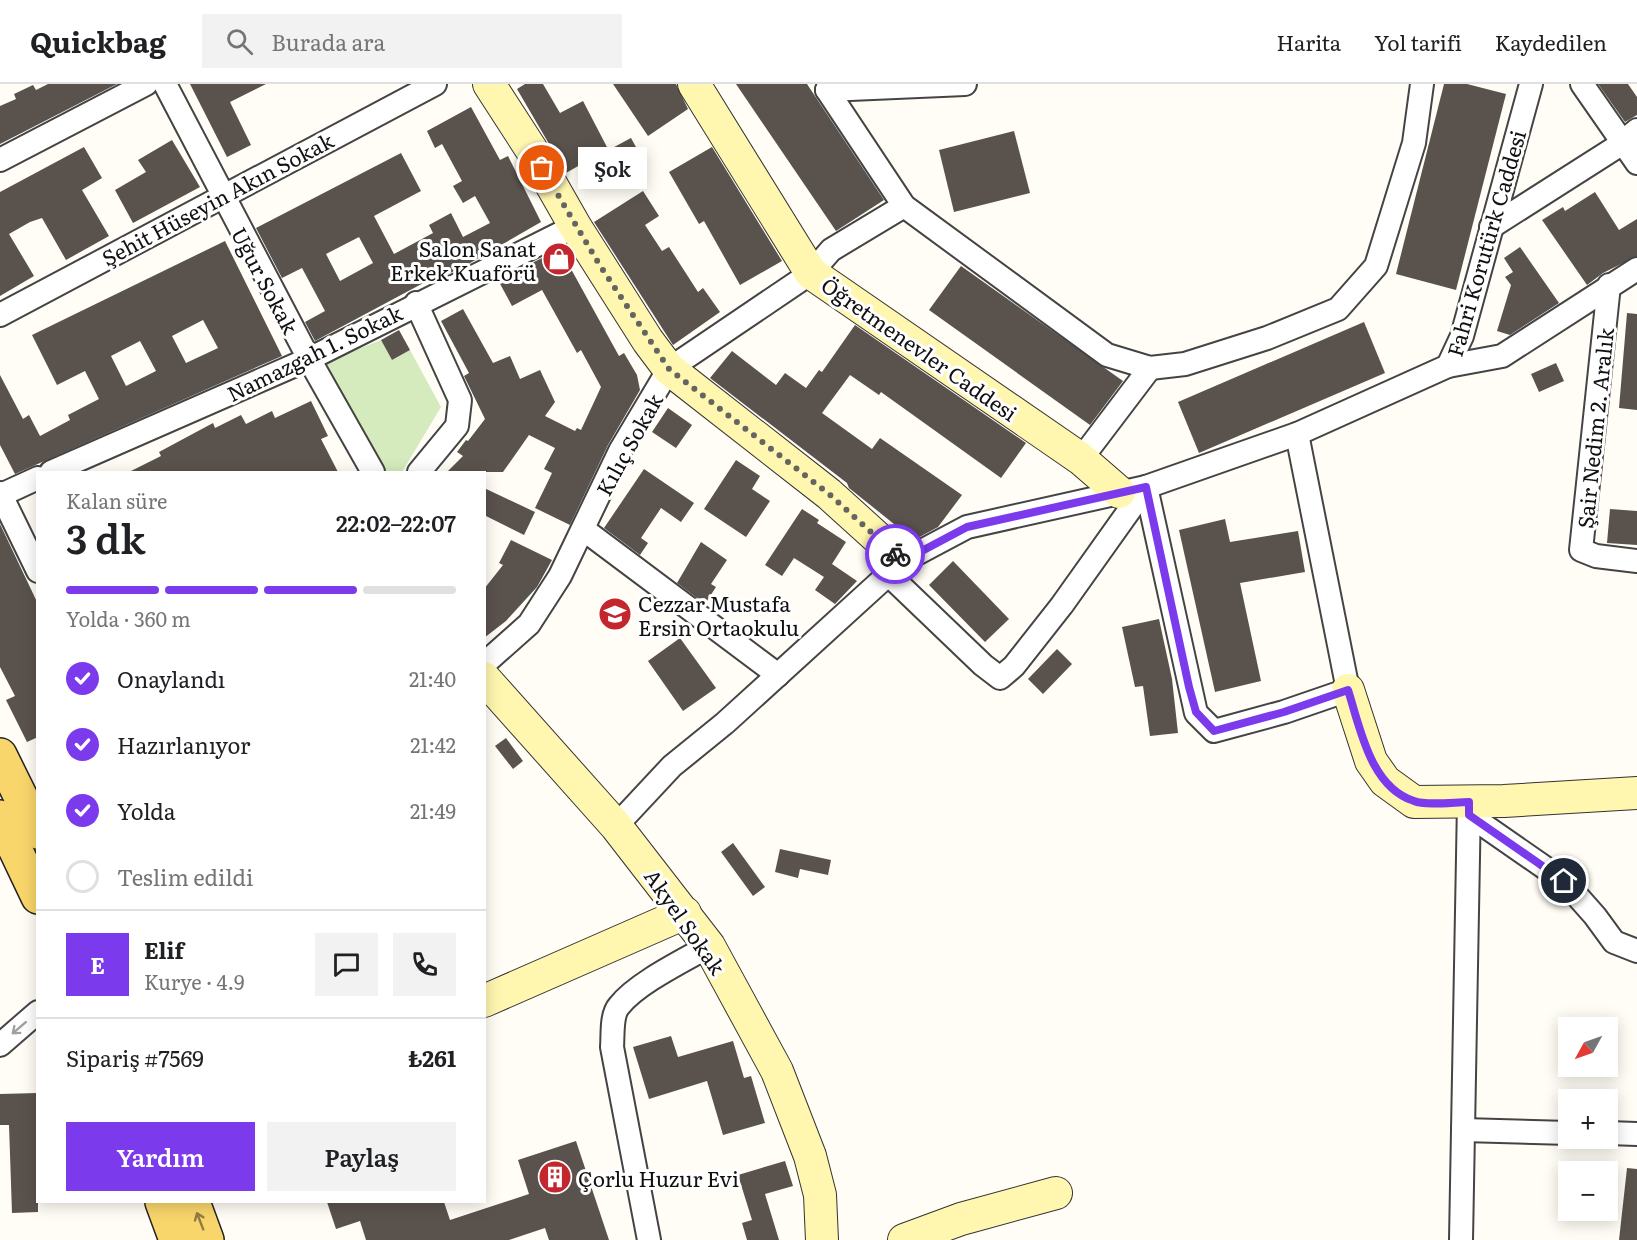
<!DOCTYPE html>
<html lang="tr">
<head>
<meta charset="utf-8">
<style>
  :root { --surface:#fff; --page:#f2f2f2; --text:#202124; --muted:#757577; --line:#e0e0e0; --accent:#7c3aed }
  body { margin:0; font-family:Literata,serif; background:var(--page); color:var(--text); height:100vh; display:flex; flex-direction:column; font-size:22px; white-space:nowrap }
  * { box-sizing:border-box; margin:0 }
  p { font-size:20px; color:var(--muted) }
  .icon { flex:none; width:33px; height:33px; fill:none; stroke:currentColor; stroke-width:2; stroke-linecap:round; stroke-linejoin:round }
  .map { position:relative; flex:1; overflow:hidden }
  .sheet { position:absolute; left:36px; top:387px; width:450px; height:732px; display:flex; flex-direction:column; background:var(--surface); border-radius:0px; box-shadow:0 3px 15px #0003 }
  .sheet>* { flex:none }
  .needle { width:39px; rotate:230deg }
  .buttons { position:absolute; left:1558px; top:933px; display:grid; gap:12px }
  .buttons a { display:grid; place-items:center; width:60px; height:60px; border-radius:0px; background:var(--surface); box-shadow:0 3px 15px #0003; font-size:30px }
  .pin { position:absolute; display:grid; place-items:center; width:51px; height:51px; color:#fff; margin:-26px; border:3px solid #fff; border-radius:50%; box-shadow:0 2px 6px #0007 }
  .courier { position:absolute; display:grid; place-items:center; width:60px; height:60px; margin:-30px; border:4px solid #7c3aed; border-radius:50%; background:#fff; color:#222; box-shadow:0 2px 8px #0007 }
  .bubble { position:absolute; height:42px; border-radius:0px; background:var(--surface); box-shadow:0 3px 15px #0003; font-size:20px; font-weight:600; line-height:42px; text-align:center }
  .headline em { font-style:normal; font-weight:600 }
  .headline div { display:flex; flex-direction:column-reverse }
  .headline { display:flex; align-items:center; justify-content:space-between; height:102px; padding:0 30px }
  h1 { font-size:39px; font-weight:600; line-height:45px }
  .bar { display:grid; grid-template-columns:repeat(4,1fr); gap:9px 6px; align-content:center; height:72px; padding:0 30px }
  .bar i { height:8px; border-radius:4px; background:var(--line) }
  .bar .current { background:var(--accent) }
  .bar p { grid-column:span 4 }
  .line { display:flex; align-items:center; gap:15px; padding:0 30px; border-top:2px solid var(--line) }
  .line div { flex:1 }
  .round { display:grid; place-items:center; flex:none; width:63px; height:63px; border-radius:0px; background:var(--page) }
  ol { padding:0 30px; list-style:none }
  li { display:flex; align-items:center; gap:18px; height:66px }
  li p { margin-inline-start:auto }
  li .icon { padding:6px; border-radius:50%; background:var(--accent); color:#fff; stroke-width:4 }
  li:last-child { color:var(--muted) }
  li i { width:33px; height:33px; border:3px solid var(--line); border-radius:50% }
  .cta { display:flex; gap:12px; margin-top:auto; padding:12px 30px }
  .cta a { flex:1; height:69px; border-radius:0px; background:var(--accent); color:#fff; font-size:24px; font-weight:600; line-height:69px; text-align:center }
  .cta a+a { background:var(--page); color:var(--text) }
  header { display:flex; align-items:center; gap:36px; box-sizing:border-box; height:84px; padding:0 30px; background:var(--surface); border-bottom:2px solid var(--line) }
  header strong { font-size:28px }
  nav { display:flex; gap:33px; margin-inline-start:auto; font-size:21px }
  .search { width:420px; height:54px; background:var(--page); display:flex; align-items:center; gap:15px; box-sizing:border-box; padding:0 21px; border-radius:0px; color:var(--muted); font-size:22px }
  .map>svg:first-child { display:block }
  .green { fill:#d5ebbd }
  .building { fill:#5a524d; fill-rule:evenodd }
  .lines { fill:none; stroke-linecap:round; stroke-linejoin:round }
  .street-casing { stroke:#444; stroke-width:26 }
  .secondary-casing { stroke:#333; stroke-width:34 }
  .primary-casing { stroke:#222; stroke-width:36 }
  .street { stroke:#fff; stroke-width:22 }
  .secondary { stroke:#fff6b0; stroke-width:32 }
  .primary { stroke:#f9d66b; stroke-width:33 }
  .oneway { stroke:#a0a0a0 }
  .oneway2 { stroke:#917d42 }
  .done { stroke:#646461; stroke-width:6; stroke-dasharray:0 10.8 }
  .route { stroke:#7c3aed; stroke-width:8 }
  .labels { text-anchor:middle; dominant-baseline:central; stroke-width:6; stroke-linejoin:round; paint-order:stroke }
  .street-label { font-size:21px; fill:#111; stroke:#fff }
  .poi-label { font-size:21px; fill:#111; stroke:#fff; text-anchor:start }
</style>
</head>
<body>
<header>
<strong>Quickbag</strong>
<div class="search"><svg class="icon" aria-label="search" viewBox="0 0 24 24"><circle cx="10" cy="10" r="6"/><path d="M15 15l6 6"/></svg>Burada ara</div>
<nav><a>Harita</a><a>Yol tarifi</a><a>Kaydedilen</a></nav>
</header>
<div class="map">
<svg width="1637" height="1156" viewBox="0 0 1637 1156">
  <rect width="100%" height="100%" fill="#fffdf5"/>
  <path class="green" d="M 381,256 L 392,276 L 410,266 L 441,323 L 402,388 L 382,388 L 320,280 Z"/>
  <g class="building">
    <path d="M 48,0 L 117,0 L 0,60 L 0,22 L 16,15 L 14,10 L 33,1 L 36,6 Z"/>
    <path d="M 190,0 L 266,0 L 230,18 L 251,61 L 227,73 Z"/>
    <path d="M 525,0 L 543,0 L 560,29 L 583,17 L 608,65 L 566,89 L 517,5 Z"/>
    <path d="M 613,0 L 676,0 L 688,25 L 648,52 Z"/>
    <path d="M 736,0 L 807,0 L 884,116 L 836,147 Z"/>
    <path d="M 1444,0 L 1467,0 L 1506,10 L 1456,206 L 1396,190 Z"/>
    <path d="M 1598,0 L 1628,0 L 1637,13 L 1637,31 L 1625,38 Z"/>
    <path d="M 471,23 L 500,76 L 508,72 L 541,138 L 465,182 L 431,198 L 429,196 L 315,257 L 305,238 L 325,227 L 302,184 L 282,194 L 256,144 L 401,69 L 421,107 L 374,132 L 394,170 L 433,149 L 429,141 L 451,129 L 463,153 L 490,139 L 475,112 L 463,119 L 453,102 L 462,97 L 442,60 L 435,64 L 427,47 ZM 359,153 L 373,179 L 340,197 L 326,170 Z"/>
    <path d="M 1014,47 L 1030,109 L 954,128 L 939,66 Z"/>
    <path d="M 631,54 L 642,74 L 614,90 L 603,69 Z"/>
    <path d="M 172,56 L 200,103 L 133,139 L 115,106 L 146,88 L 138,76 Z"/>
    <path d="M 84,63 L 102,94 L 82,106 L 109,152 L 66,176 L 42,134 L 30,138 L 9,150 L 34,192 L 0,212 L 0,108 Z"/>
    <path d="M 712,63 L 782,177 L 740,201 L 704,137 L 699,140 L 669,88 Z"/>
    <path d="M 643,107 L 659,132 L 645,141 L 662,167 L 669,163 L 698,208 L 703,204 L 720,228 L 673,261 L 594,138 Z"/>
    <path d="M 1595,108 L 1619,146 L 1637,135 L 1637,172 L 1603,189 L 1587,201 L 1542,136 L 1563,123 L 1565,127 Z"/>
    <path d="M 225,157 L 282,272 L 15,390 L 0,361 L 0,291 L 23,335 L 29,331 L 40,352 L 70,336 L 68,331 L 99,315 L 85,287 L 57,301 L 32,251 ZM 203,236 L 218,264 L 186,279 L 172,252 ZM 140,257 L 156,287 L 126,302 L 111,272 Z"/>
    <path d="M 1520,163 L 1559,219 L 1510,251 L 1497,247 L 1511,201 L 1505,193 L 1513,188 L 1504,174 Z"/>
    <path d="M 560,165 L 619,272 L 624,269 L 637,291 L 640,306 L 608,361 L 570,441 L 535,424 L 552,389 L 544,385 L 555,364 L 529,351 L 503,388 L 447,388 L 463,372 L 457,368 L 466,356 L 468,357 L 485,335 L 464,292 L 469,289 L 441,237 L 463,225 L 493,279 L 510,272 L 520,295 L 540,286 L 555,318 L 545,332 L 575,347 L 577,344 L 581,346 L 601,303 L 581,266 L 577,269 L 542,206 L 512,222 L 498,196 Z"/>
    <path d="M 961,182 L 1123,297 L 1090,341 L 929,226 Z"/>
    <path d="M 1627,229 L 1637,230 L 1637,326 L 1619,324 Z"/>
    <path d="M 1364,238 L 1385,289 L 1199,369 L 1178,318 Z"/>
    <path d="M 855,241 L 1026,359 L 1001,394 L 881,308 L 879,311 L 850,291 L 822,329 L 872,365 L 880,354 L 962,411 L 938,443 L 914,456 L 849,404 L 847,399 L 710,294 L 732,267 L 776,301 L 785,289 L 806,304 L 819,286 L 822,288 Z"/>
    <path d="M 399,246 L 410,266 L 392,276 L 381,256 Z"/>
    <path d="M 1556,279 L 1564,297 L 1539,308 L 1531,290 Z"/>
    <path d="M 311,317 L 328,352 L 321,355 L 338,388 L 129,388 L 161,372 L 159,368 L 213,339 L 215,344 L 241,331 L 246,340 L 272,327 L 275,334 Z"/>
    <path d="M 668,324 L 692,341 L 676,364 L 652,348 Z"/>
    <path d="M 736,376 L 760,392 L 752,405 L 770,417 L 746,453 L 704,425 Z"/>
    <path d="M 644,385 L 694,419 L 681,438 L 661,424 L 641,454 L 648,459 L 640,471 L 604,444 Z"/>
    <path d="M 484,404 L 535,428 L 524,451 L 484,431 Z"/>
    <path d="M 802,425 L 819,436 L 817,439 L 846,458 L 832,480 L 857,497 L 835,520 L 815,506 L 824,493 L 794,474 L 782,492 L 765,481 Z"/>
    <path d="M 1610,425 L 1637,427 L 1637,461 L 1607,459 Z"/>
    <path d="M 1225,435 L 1230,458 L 1298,447 L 1305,488 L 1240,499 L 1261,597 L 1215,608 L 1179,446 Z"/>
    <path d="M 0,440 L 38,520 L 38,653 L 27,658 L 6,616 L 15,612 L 0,583 Z"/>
    <path d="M 511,456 L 552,476 L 537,503 L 506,537 L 484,554 L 484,505 L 503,481 L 499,479 Z"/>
    <path d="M 701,458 L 727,476 L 711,500 L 716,503 L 705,520 L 677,499 Z"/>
    <path d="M 953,477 L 1009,535 L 985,558 L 929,501 Z"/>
    <path d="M 1159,535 L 1172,595 L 1178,649 L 1150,652 L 1143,602 L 1135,603 L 1122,543 Z"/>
    <path d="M 680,554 L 716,604 L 683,627 L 648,577 Z"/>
    <path d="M 1057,565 L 1072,580 L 1043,610 L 1028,595 Z"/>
    <path d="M 506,654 L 523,677 L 513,685 L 495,662 Z"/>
    <path d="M 733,759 L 765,803 L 753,812 L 721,768 Z"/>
    <path d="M 780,765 L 831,776 L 828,791 L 800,785 L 798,794 L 775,788 Z"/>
    <path d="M 671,952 L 678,973 L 733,957 L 744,994 L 751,992 L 765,1039 L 723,1051 L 707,997 L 649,1015 L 633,963 Z"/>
    <path d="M 38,1009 L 38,1128 L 12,1129 L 9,1041 L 0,1041 L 0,1010 Z"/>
    <path d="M 576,1057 L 609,1156 L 549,1156 L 545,1144 L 509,1156 L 366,1156 L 360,1137 L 336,1145 L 327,1118 L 444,1118 L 450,1136 L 529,1110 L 518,1076 Z"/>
    <path d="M 785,1077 L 793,1102 L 765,1110 L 779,1156 L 747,1156 L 742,1139 L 752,1136 L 738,1091 Z"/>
    <path d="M 1627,1084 L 1637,1085 L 1637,1156 L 1619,1156 Z"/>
  </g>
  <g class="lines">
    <g class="street-casing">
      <g id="street">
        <path d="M 165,0 L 309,275 L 373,388"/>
        <path d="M 1582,0 L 1637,79"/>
        <path d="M 827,6 L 904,122 L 1107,271 L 1150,284 L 1185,280 L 1267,254 L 1338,225 L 1376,182 L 1414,59 L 1422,0"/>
        <path d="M 827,6 L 965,0"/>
        <path d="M 0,76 L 146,0"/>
        <path d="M 1491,143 L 1615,64 L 1637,46"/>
        <path d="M 1609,201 L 1581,466 L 1596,472 L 1637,477"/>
        <path d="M 416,219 L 460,316 L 457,342 L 419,388"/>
        <path d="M 0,231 L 435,0"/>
        <path d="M 1448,282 L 1502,272 L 1637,185"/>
        <path d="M 1081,375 L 1150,284"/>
        <path d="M 51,388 L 309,275 L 575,142"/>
        <path d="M 1146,403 L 1196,629 L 1214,647 L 1284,628 L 1348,606 L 1297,350"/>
        <path d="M 0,409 L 38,487"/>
        <path d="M 1,411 L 38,394"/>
        <path d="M 583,445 L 778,591"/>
        <path d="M 888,490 L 983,581 L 1000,594 L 1014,582 L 1062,521 L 1146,403"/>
        <path d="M 484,580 L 529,540 L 560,492 L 620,367 L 669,285 L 811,189 L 831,166 L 904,122"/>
        <path d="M 1469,731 L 1564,797 L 1595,832 L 1614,858 L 1637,867"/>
        <path d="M 616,742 L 672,682 L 725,639 L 903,477 L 967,443 L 1146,403 L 1297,350 L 1448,282 L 1462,252 L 1531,0"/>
        <path d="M 0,961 L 38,928"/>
        <path d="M 1463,1046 L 1569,1049"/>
        <path d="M 1608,1049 L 1637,1050"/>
        <path d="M 649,1156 L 612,963 C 613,951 611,931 619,922 C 637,899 683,877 709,862"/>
        <path d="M 1461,1156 L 1469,718"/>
      </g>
    </g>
    <g class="secondary-casing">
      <g id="secondary">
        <path d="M 489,0 L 531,65 L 575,142 L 648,257 L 669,285 L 829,410 L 903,477"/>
        <path d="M 694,0 L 811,189 L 1081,375 L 1119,408"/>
        <path d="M 484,594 L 616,742 L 709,862 L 777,987 L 810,1072 L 820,1111 L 822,1156"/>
        <path d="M 1348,606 L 1371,677 L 1385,697 L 1414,718 L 1504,717 L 1637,709"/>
        <path d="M 484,917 L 685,829"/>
        <path d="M 904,1156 L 961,1135 L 1056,1109"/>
      </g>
    </g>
    <g class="primary-casing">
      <g id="primary">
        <path d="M 0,671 L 38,748"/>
        <path d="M 0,733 L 38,813"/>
        <path d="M 162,1118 L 176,1156"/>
        <path d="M 193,1118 L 207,1156"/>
      </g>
    </g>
    <use href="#street" class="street"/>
    <use href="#secondary" class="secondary"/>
    <use href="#primary" class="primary"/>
  </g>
  <defs><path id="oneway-shaft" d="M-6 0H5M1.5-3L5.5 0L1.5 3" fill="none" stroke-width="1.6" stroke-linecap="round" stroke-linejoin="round" transform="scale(1.5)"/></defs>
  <use class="oneway" href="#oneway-shaft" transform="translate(19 944) rotate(139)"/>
  <use class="oneway2" href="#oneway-shaft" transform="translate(200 1137) rotate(-111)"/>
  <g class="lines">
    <path class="done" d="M 542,84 L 599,180 L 669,285 L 829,410 L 895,470"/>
    <path class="route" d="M 895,470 L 903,477 L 967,443 L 1146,403 L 1189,603 L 1196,628 L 1214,647 L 1284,628 L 1348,606 C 1360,643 1370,703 1414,717 C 1426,722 1455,718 1469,718 L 1469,731 L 1564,797"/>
  </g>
  <defs>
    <g id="shop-disc" transform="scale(1.725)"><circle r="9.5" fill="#c4262e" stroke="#fff"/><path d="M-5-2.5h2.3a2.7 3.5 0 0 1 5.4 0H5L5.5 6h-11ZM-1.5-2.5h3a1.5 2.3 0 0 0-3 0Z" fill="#fff"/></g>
    <g id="school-disc" transform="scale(1.725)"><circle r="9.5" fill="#c4262e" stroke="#fff"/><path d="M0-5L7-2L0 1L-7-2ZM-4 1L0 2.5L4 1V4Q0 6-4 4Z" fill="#fff"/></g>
    <g id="building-disc" transform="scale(1.725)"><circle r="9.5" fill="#c4262e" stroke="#fff"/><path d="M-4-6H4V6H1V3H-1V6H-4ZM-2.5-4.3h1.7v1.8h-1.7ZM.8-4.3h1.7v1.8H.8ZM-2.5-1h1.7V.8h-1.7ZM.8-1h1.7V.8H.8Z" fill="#fff"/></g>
  </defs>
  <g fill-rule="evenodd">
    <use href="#shop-disc" x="559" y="175"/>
    <use href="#school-disc" x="615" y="530"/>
    <use href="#building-disc" x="555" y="1093"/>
  </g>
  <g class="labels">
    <g class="street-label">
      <text transform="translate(217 114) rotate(-28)">Şehit Hüseyin Akın Sokak</text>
      <text transform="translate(1485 159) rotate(-74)">Fahri Korutürk Caddesi</text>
      <text transform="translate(266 196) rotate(62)">Uğur Sokak</text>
      <text transform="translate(920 264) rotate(35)">Öğretmenevler Caddesi</text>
      <text transform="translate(314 268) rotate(-26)">Namazgah 1. Sokak</text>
      <text transform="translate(1594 344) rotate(-84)">Şair Nedim 2. Aralık</text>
      <text transform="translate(628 360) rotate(-61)">Kılıç Sokak</text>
      <text transform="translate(686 837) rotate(55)">Akyel Sokak</text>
    </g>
    <g class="poi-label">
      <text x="536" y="163" text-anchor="end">Salon Sanat<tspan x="536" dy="24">Erkek Kuaförü</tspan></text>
      <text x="638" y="518">Cezzar Mustafa<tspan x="638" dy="24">Ersin Ortaokulu</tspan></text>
      <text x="578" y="1093">Çorlu Huzur Evi</text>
    </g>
  </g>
</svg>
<div class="buttons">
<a><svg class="needle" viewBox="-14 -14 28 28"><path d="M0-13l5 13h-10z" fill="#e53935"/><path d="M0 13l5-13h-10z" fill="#757577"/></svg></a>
<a>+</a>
<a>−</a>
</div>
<div class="pin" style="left:542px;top:84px;background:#ea580c"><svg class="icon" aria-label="bag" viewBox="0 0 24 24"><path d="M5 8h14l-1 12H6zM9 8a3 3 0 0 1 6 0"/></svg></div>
<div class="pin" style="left:1564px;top:797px;background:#1f2937"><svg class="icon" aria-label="home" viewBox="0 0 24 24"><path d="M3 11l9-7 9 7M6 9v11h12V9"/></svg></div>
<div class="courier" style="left:895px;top:470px"><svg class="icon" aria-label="bike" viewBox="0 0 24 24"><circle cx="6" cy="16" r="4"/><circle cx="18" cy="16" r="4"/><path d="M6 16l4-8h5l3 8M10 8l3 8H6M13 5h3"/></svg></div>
<div class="bubble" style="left:578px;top:63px;width:69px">Şok</div>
<section class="sheet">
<div class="headline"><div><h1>3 dk</h1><p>Kalan süre</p></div><em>22:02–22:07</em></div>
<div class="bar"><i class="current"></i><i class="current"></i><i class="current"></i><i></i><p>Yolda · 360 m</p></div>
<ol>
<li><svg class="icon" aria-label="check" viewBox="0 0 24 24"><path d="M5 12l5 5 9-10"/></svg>Onaylandı<p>21:40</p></li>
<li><svg class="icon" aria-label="check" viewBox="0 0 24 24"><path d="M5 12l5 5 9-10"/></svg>Hazırlanıyor<p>21:42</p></li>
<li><svg class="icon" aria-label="check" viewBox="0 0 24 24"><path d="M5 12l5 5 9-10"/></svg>Yolda<p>21:49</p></li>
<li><i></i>Teslim edildi</li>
</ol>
<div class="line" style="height:108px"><b class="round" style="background:var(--accent);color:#fff">E</b><div><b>Elif</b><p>Kurye · 4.9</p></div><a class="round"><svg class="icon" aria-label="chat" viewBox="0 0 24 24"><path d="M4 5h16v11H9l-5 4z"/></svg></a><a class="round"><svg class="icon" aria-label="phone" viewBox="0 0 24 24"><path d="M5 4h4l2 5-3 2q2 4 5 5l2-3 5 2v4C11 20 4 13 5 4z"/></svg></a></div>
<div class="line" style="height:78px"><div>Sipariş #7569</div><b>₺261</b></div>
<div class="cta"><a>Yardım</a><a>Paylaş</a></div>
</section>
</div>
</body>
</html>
